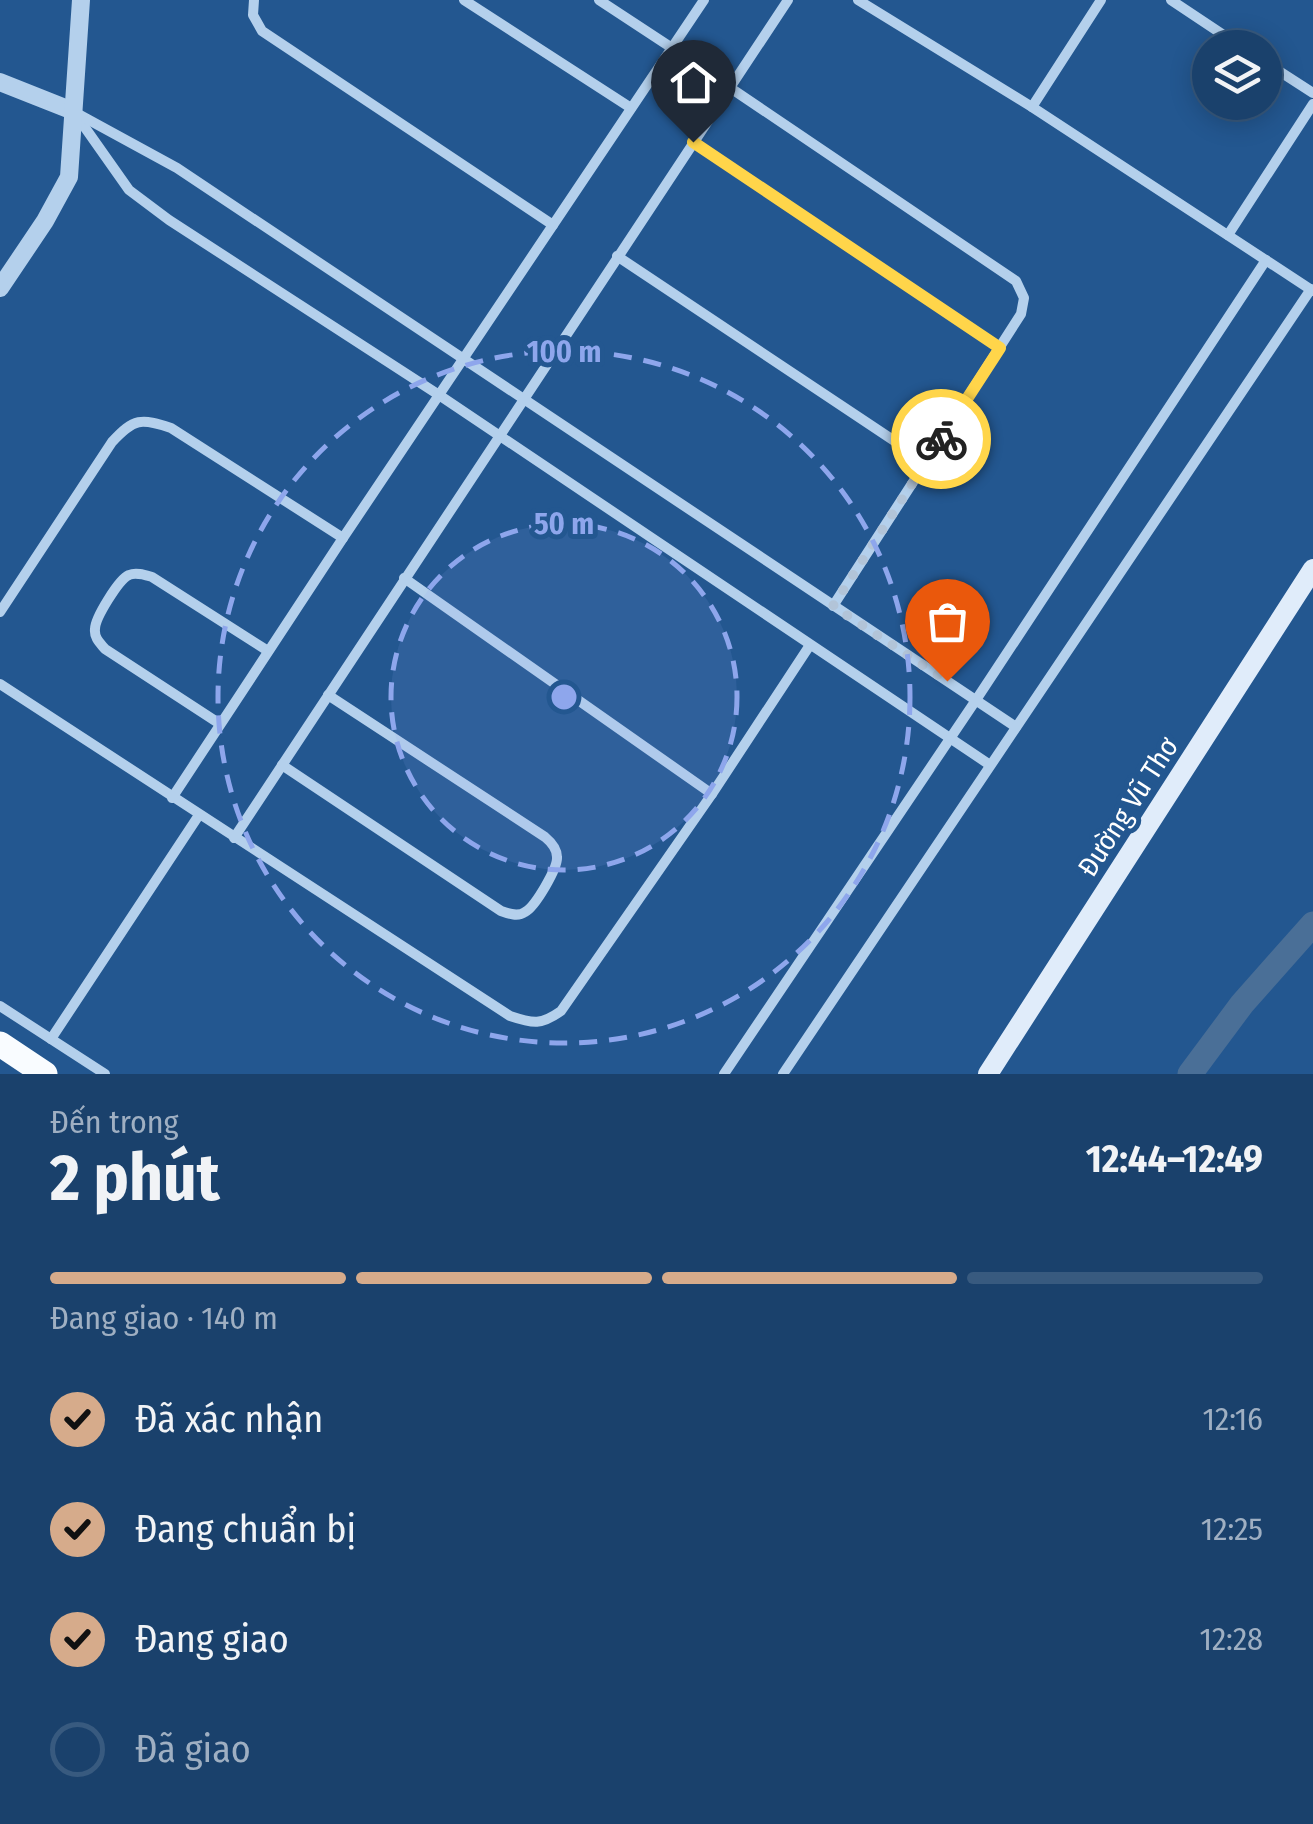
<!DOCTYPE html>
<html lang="vi">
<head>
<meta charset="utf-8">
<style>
  :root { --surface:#1a416c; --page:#274c74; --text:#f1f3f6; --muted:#9fafc2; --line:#385a7f; --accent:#d6ab8b }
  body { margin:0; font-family:"Fira Sans Condensed",sans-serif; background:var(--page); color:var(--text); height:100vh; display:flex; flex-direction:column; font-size:38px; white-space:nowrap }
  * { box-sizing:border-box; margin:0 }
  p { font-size:32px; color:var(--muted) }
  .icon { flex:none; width:55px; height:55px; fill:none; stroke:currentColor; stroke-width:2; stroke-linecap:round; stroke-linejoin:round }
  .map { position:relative; height:1074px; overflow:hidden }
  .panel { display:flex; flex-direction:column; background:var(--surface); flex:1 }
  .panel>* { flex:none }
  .tools { position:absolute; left:1192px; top:30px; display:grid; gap:20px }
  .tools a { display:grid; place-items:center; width:90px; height:90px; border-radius:50%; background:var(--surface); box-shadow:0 5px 25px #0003,0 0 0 2px var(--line); font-size:50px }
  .pin { position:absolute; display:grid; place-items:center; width:85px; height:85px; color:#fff; margin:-102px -42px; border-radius:50% 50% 50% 0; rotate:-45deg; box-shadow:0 0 10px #0007 }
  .pin .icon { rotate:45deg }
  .courier { position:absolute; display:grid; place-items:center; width:100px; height:100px; margin:-50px; border:8px solid #ffd54a; border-radius:50%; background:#fff; color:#222; box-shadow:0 2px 12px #0007 }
  .headline em { font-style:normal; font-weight:700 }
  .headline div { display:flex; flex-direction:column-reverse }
  .headline { display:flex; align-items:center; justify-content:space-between; height:170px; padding:0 50px }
  h1 { font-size:65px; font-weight:700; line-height:75px }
  .bar { display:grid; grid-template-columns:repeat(4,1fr); gap:15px 10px; align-content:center; height:120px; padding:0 50px }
  .bar i { height:12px; border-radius:8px; background:var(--line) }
  .bar .selected { background:var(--accent) }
  .bar p { grid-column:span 4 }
  ol { padding:0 50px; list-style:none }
  li { display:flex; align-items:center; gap:30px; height:110px }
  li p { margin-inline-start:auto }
  li .icon { padding:10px; border-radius:50%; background:var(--accent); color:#111; stroke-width:4 }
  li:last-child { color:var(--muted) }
  li i { width:55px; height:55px; border:5px solid var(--line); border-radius:50% }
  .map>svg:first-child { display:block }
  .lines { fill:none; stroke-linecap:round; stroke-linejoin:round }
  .canal { stroke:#4a6f97; stroke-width:25 }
  .minor { stroke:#b4d0ec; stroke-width:10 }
  .tertiary { stroke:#b4d0ec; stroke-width:18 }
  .secondary { stroke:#e0ecfa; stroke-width:20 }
  .primary { stroke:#f9fcff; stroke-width:25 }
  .done { stroke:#b2c4d8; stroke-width:10; stroke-dasharray:0 18 }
  .route { stroke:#ffd54a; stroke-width:12 }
  .ring { fill:none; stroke:#8ea6ec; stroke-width:5; stroke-dasharray:18 12 }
  .labels { text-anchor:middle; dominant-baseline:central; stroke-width:10; stroke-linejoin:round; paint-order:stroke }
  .street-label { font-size:28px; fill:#fff; stroke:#235790 }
  .centre { fill:#8ea6ec; stroke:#235790; stroke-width:5 }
  .ring-label { font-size:30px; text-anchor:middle; font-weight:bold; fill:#8ea6ec; stroke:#235790; stroke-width:10; stroke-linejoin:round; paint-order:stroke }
</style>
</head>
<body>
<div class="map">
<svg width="1313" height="1074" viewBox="0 0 1313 1074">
  <rect width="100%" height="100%" fill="#235790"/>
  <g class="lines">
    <path class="canal" d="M 1190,1074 L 1242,1004 L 1313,924"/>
    <g class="minor">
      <path d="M 254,0 L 253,15 L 262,31 L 553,225"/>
      <path d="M 464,0 L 631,108"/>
      <path d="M 599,0 L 672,48"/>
      <path d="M 858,0 L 1032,107 L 1313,291"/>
      <path d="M 1171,0 L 1243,48"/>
      <path d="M 1265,62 L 1313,93"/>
      <path d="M 1032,107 L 1101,0"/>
      <path d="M 74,112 L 129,190 L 169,220 L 439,395 L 990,765"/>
      <path d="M 78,114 L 177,168 L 1016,727"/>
      <path d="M 693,142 L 1000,348"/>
      <path d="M 1228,235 L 1313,104"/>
      <path d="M 617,256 L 926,462 L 1021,314 L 1024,298 L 1016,281 L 729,87"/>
      <path d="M 833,606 L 926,462"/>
      <path d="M 0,612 L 112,442 C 134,418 141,418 171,428 L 343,538"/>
      <path d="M 0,684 L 510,1016 C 534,1024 541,1025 561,1011 L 712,794 L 404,578"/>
      <path d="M 220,724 L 105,649 C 100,643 94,638 95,629 C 95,618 119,579 129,575 C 136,572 145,575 152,577 L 268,651"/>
      <path d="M 282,765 L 501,911 C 509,914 518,917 525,912 C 535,907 558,868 557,857 C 557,848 551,842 545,837 L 328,695"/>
      <path d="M 712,794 L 810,645"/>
      <path d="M 172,798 L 343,538 L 704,0"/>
      <path d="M 234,838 L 788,0"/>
      <path d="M 0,1006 L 105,1074"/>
      <path d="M 51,1039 L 199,815"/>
      <path d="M 724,1074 L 976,700 L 1266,260"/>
      <path d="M 783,1074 L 1311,289"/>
    </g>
    <g class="tertiary">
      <path d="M 0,82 L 73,111"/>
      <path d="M 0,288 L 45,221 L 69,177 L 81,0"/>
    </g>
    <path class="secondary" d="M 988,1074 L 1313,569"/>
    <path class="primary" d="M 0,1044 L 45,1074"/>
  </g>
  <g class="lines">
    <path class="done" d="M 941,439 L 833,606 L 947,681"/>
    <path class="route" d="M 693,142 L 1000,348 L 941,439"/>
  </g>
  <circle cx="564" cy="697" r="173" fill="#8ea6ec" fill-opacity=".12"/>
  <g class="ring">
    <circle cx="564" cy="697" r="173"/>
    <circle cx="564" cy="697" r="346"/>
  </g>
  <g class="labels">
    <g class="street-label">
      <text transform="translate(1128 807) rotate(-57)">Đường Vũ Thơ</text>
    </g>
  </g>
  <circle cx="564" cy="697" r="15" class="centre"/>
  <g class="ring-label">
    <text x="564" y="362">100 m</text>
    <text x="564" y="534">50 m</text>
  </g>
</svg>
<div class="tools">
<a><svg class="icon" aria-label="layers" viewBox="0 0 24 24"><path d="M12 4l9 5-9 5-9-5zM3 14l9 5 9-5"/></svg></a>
</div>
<div class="pin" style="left:947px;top:681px;background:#ea580c"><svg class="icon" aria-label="bag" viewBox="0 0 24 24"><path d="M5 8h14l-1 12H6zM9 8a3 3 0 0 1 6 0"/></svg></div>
<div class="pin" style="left:693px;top:142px;background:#1f2937"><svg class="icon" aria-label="home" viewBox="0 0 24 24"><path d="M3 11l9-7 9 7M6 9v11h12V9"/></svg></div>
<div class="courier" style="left:941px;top:439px"><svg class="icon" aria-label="bike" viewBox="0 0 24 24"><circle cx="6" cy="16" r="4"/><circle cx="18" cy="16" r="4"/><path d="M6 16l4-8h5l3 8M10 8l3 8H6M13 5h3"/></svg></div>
</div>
<section class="panel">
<div class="headline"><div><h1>2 phút</h1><p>Đến trong</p></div><em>12:44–12:49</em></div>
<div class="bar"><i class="selected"></i><i class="selected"></i><i class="selected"></i><i></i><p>Đang giao · 140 m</p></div>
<ol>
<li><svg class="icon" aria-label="check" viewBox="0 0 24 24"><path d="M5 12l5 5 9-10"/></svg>Đã xác nhận<p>12:16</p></li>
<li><svg class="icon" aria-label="check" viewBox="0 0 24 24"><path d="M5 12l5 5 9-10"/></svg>Đang chuẩn bị<p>12:25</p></li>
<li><svg class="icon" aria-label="check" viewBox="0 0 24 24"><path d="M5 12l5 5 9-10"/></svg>Đang giao<p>12:28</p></li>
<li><i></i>Đã giao</li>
</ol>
</section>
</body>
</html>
